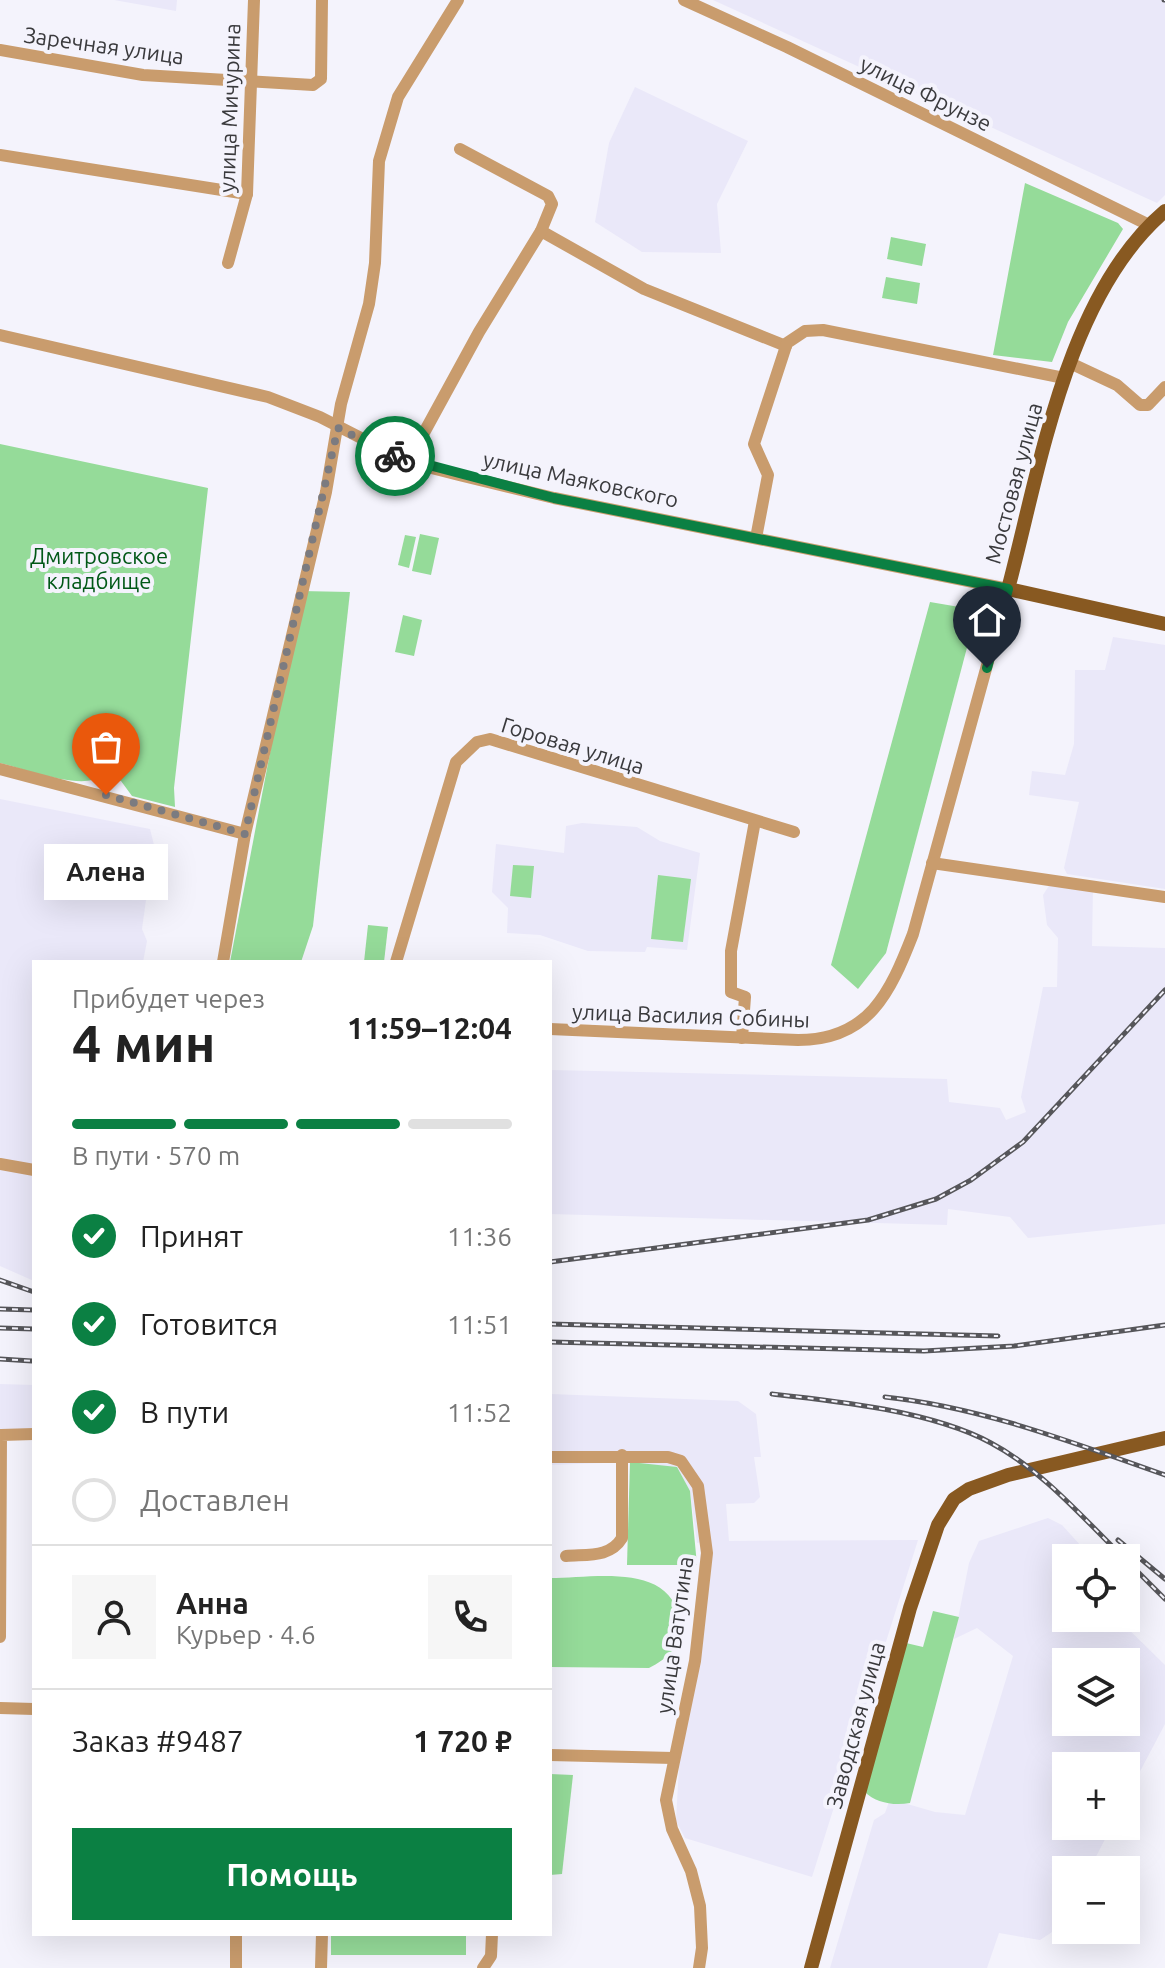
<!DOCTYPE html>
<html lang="ru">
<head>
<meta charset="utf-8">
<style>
  :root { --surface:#fff; --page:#f6f6f6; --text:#222; --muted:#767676; --line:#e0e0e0; --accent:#0b8043 }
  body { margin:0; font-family:Ubuntu,sans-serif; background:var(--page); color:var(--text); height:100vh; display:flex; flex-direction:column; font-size:30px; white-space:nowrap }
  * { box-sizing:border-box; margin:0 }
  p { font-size:26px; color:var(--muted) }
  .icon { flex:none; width:44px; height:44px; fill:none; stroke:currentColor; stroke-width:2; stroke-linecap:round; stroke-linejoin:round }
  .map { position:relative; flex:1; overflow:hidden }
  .drawer { position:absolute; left:32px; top:960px; width:520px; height:976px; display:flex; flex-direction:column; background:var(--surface); border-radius:0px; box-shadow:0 8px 32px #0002 }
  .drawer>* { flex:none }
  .controls { position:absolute; left:1052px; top:1544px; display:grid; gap:16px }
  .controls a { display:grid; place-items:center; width:88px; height:88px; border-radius:0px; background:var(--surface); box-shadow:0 8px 32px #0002; font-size:40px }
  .pin { position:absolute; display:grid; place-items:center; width:68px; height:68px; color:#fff; margin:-82px -34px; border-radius:50% 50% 50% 0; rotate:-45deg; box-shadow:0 0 8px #0007 }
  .pin .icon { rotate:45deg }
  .courier { position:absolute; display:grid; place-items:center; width:80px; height:80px; margin:-40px; border:6px solid #0b8043; border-radius:50%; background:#fff; color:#222; box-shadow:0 2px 10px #0007 }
  .bubble { position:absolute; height:56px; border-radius:0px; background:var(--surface); box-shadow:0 8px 32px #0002; font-size:26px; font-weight:700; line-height:56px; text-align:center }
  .headline em { font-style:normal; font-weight:700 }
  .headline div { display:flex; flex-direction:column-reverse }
  .headline { display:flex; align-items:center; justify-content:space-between; height:136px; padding:0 40px }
  h1 { font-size:52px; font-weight:700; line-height:60px }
  .bar { display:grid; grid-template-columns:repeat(4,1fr); gap:12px 8px; align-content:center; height:96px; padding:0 40px }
  .bar i { height:10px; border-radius:6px; background:var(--line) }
  .bar .on { background:var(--accent) }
  .bar p { grid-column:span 4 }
  .line { display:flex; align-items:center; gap:20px; padding:0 40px; border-top:2px solid var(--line) }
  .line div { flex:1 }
  .round { display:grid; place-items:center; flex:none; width:84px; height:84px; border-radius:0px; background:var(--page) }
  ol { padding:0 40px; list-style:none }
  li { display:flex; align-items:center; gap:24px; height:88px }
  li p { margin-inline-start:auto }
  li .icon { padding:8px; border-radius:50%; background:var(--accent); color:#fff; stroke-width:4 }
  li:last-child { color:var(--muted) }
  li i { width:44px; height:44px; border:4px solid var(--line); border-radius:50% }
  .cta { display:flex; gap:16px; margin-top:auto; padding:16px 40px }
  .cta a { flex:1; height:92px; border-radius:0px; background:var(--accent); color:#fff; font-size:32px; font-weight:700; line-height:92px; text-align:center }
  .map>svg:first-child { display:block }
  .built { fill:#eae8f9; fill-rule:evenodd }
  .green { fill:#95db99 }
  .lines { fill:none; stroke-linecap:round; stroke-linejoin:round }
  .minor { stroke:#c99c6d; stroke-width:12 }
  .major { stroke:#885921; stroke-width:14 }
  .rail-casing { stroke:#56565a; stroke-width:5 }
  .rail { stroke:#f4f3fc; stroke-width:2; stroke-dasharray:6; stroke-linecap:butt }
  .done { stroke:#7b7b80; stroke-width:8; stroke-dasharray:0 14.4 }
  .route { stroke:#0b8043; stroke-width:10 }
  .labels { text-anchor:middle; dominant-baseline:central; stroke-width:8; stroke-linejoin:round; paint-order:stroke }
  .street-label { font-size:22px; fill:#3a3a3d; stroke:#f4f3fc }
  .park-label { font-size:22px; fill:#015817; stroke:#f4f3fc }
</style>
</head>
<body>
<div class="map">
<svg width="1165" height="1968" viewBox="0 0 1165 1968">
  <rect width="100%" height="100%" fill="#f4f3fc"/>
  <g class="built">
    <path d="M 114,0 L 177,0 L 176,11 Z"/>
    <path d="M 713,0 L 1165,0 L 1165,195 L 1157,203 Z"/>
    <path d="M 635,87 L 748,141 L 717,204 L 721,253 L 642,252 L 595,222 L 609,143 Z"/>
    <path d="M 1113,637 L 1165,645 L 1165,889 L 1067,874 L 1064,868 L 1079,802 L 1029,795 L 1032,771 L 1065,775 L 1074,744 L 1075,670 L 1105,670 Z"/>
    <path d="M 0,799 L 150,829 L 154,845 L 142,884 L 146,900 L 142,929 L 147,941 L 143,962 L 34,962 L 34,1281 L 0,1266 Z"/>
    <path d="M 582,823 L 637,827 L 660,841 L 700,853 L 687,950 L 647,947 L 645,952 L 588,951 L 540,935 L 507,933 L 508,908 L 492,892 L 496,844 L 564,853 L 566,826 Z"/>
    <path d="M 1050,884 L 1093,887 L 1092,946 L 1165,948 L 1165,1224 L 1028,1238 L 1010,1217 L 948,1209 L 947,1225 L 550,1214 L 550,1070 L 947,1079 L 949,1102 L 1000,1108 L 1006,1120 L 1026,1112 L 1021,1097 L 1043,987 L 1057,987 L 1058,938 L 1047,925 L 1043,895 Z"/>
    <path d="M 0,1384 L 34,1385 L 34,1439 L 0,1439 Z"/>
    <path d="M 550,1394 L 738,1401 L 756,1414 L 761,1457 L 754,1457 L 760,1497 L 754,1503 L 726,1504 L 729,1541 L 918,1540 L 812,1877 L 685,1838 L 676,1821 L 679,1766 L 702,1542 L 697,1543 L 690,1491 L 630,1462 L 550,1465 Z"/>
    <path d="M 1048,1518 L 1062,1525 L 1092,1558 L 1066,1558 L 1066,1618 L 1117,1618 L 1165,1665 L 1165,1724 L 1126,1798 L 1126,1766 L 1066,1766 L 1066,1826 L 1112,1826 L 1090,1868 L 1066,1870 L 1066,1906 L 1055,1930 L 1040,1940 L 999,1933 L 987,1968 L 830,1968 L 874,1820 L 885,1813 L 890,1799 L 935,1812 L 965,1815 L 1013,1656 L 977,1628 L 954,1639 L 969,1563 L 979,1541 ZM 1066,1662 L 1126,1662 L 1126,1722 L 1066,1722 Z"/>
  </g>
  <g class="green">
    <path d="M 1025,183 L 1118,223 L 1123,229 L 1068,322 L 1052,362 L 993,355 Z"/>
    <path d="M 891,237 L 926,244 L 922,266 L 887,259 Z"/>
    <path d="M 886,277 L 920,283 L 917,304 L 882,298 Z"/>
    <path d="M 0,444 L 208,488 L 174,788 L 175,807 L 132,796 L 121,781 L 103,775 C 84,792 25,769 0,763 Z"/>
    <path d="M 420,534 L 439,538 L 431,575 L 412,571 Z"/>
    <path d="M 405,535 L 416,537 L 409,568 L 398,565 Z"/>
    <path d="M 301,591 L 350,592 L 313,926 L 301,962 L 230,962 Z"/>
    <path d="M 930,602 L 977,610 L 886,953 L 858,989 L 831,965 Z"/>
    <path d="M 403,615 L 422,620 L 414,656 L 395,652 Z"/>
    <path d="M 513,865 L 534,866 L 531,898 L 510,896 Z"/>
    <path d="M 658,875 L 691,879 L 683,942 L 651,939 Z"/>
    <path d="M 368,925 L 388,927 L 384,962 L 364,962 Z"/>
    <path d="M 630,1462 L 677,1467 L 690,1491 L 697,1565 L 627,1565 Z"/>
    <path d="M 550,1578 C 595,1578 675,1561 680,1625 C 681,1647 667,1659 649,1668 L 550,1667 Z"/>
    <path d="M 933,1611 L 959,1617 L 910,1803 C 894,1806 875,1803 864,1791 L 906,1643 L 923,1647 Z"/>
    <path d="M 550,1774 L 573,1775 L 562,1874 L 550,1875 Z"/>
    <rect x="331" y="1934" width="135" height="21"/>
  </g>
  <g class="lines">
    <g class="minor">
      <path d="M 684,0 L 787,47 L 1149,225"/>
      <path d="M 0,50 L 143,75 L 313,85 L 321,79 L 322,0"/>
      <path d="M 0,155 L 247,194"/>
      <path d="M 541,231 L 644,289 L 786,346"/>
      <path d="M 228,263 L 247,194 L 254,0"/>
      <path d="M 0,335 L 268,397 L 320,417 L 408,462 L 459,475 L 554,498 L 1008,589 L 913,934 C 890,993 869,1040 798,1040 L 550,1029"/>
      <path d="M 1070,363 L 1117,385 L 1140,405 L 1148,405 L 1165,387"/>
      <path d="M 408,462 L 479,332 L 541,231 L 552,204 L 548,196 L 460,149"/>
      <path d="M 756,538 L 768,475 L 754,444 L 787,343 L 805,331 L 823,330 L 1064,378"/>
      <path d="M 0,769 L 245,834"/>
      <path d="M 932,863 L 1165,897"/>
      <path d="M 223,962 L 245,834 L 326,492 L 341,404 L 369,304 L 375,263 L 379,161 L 398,97 L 458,0"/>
      <path d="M 396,962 L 456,762 L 477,742 L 490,739 L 794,832"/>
      <path d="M 742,1038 L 745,997 L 731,992 L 731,951 L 755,821"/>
      <path d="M 0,1164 L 34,1170"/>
      <path d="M 550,1457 L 668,1457 L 681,1461 L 698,1486 L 707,1553 L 695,1661 L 666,1800 L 672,1829 L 691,1871 L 700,1906 L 702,1948 L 699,1968"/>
      <path d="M 566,1556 C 587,1554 610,1558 622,1538 L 622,1455"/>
      <path d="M 0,1637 L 1,1435 L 34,1434"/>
      <path d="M 0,1708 L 34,1709"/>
      <path d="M 550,1755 L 673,1758"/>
      <path d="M 236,1968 L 236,1934"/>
      <path d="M 321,1968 L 322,1934"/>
      <path d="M 483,1968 L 491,1956 L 492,1934"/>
    </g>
    <g class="major">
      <path d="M 1165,211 C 1066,295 1040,469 1008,589 L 1165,624"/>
      <path d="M 811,1968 L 910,1608 L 938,1525 L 954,1499 L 969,1489 L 1008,1475 L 1165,1438"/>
    </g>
    <g class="rail-casing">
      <g id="rail">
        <path d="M 1164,0 L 1165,0"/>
        <path d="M 550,1262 L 868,1220 L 936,1199 L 971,1180 L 1023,1142 L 1165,990"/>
        <path d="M 0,1280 L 34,1292"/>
        <path d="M 0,1309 L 34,1310"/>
        <path d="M 550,1324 L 998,1336"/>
        <path d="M 0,1328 L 34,1329"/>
        <path d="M 550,1342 L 924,1351 L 1014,1346 L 1165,1325"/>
        <path d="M 0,1359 L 32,1361"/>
        <path d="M 772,1394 C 837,1401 932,1411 991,1443 C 1042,1470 1082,1517 1124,1558"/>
        <path d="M 885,1397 C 981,1407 1074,1443 1165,1475"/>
        <path d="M 1118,1540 L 1165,1579"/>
        <path d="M 1126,1560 L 1165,1599"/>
      </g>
    </g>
    <use href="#rail" class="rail"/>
  </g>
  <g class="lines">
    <path class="done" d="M 106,795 L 245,834 L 338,428 L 395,456"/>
    <path class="route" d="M 395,456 L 554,498 L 1008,589 L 987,668"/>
  </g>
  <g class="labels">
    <g class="street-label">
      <text transform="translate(104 45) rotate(8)">Заречная улица</text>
      <text transform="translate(926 93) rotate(26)">улица Фрунзе</text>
      <text transform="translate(229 108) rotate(-88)">улица Мичурина</text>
      <text transform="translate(581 479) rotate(12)">улица Маяковского</text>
      <text transform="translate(1013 483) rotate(-75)">Мостовая улица</text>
      <text transform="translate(573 745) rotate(17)">Горовая улица</text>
      <text transform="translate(691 1015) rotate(2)">улица Василия Собины</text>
      <text transform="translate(674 1635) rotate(-82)">улица Ватутина</text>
      <text transform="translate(855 1725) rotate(-75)">Заводская улица</text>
    </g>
    <g class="park-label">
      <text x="99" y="555">Дмитровское<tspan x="99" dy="25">кладбище</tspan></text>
    </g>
  </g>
</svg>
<div class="controls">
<a><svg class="icon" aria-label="locate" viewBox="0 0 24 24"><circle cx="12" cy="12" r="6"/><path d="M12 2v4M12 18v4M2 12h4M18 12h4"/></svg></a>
<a><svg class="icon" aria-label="layers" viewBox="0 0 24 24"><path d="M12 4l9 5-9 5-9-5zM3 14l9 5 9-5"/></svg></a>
<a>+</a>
<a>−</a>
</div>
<div class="pin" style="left:106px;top:795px;background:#ea580c"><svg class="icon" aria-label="bag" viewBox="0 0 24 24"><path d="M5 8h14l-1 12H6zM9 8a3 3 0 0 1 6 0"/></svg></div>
<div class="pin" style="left:987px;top:668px;background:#1f2937"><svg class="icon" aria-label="home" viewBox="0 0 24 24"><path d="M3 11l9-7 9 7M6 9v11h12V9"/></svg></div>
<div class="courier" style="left:395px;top:456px"><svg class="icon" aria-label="bike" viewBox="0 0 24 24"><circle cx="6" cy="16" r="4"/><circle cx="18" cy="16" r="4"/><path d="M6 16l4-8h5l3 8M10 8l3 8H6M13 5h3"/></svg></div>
<div class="bubble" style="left:44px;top:844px;width:124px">Алена</div>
<section class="drawer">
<div class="headline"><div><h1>4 мин</h1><p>Прибудет через</p></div><em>11:59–12:04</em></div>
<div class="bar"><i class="on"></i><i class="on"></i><i class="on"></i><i></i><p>В пути · 570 m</p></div>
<ol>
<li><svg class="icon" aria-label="check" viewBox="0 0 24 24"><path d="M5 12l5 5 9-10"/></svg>Принят<p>11:36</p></li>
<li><svg class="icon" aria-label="check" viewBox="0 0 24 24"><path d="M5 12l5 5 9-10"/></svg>Готовится<p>11:51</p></li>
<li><svg class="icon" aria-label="check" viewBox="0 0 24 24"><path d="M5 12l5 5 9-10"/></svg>В пути<p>11:52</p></li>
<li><i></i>Доставлен</li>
</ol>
<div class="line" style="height:144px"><a class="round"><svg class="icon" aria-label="person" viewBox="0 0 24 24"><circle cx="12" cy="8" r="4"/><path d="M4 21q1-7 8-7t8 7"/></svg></a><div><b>Анна</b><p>Курьер · 4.6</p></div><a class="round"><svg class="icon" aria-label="phone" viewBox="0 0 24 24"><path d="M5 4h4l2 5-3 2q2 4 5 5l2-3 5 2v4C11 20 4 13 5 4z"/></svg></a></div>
<div class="line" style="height:104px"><div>Заказ #9487</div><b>1 720 ₽</b></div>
<div class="cta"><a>Помощь</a></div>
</section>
</div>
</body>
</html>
